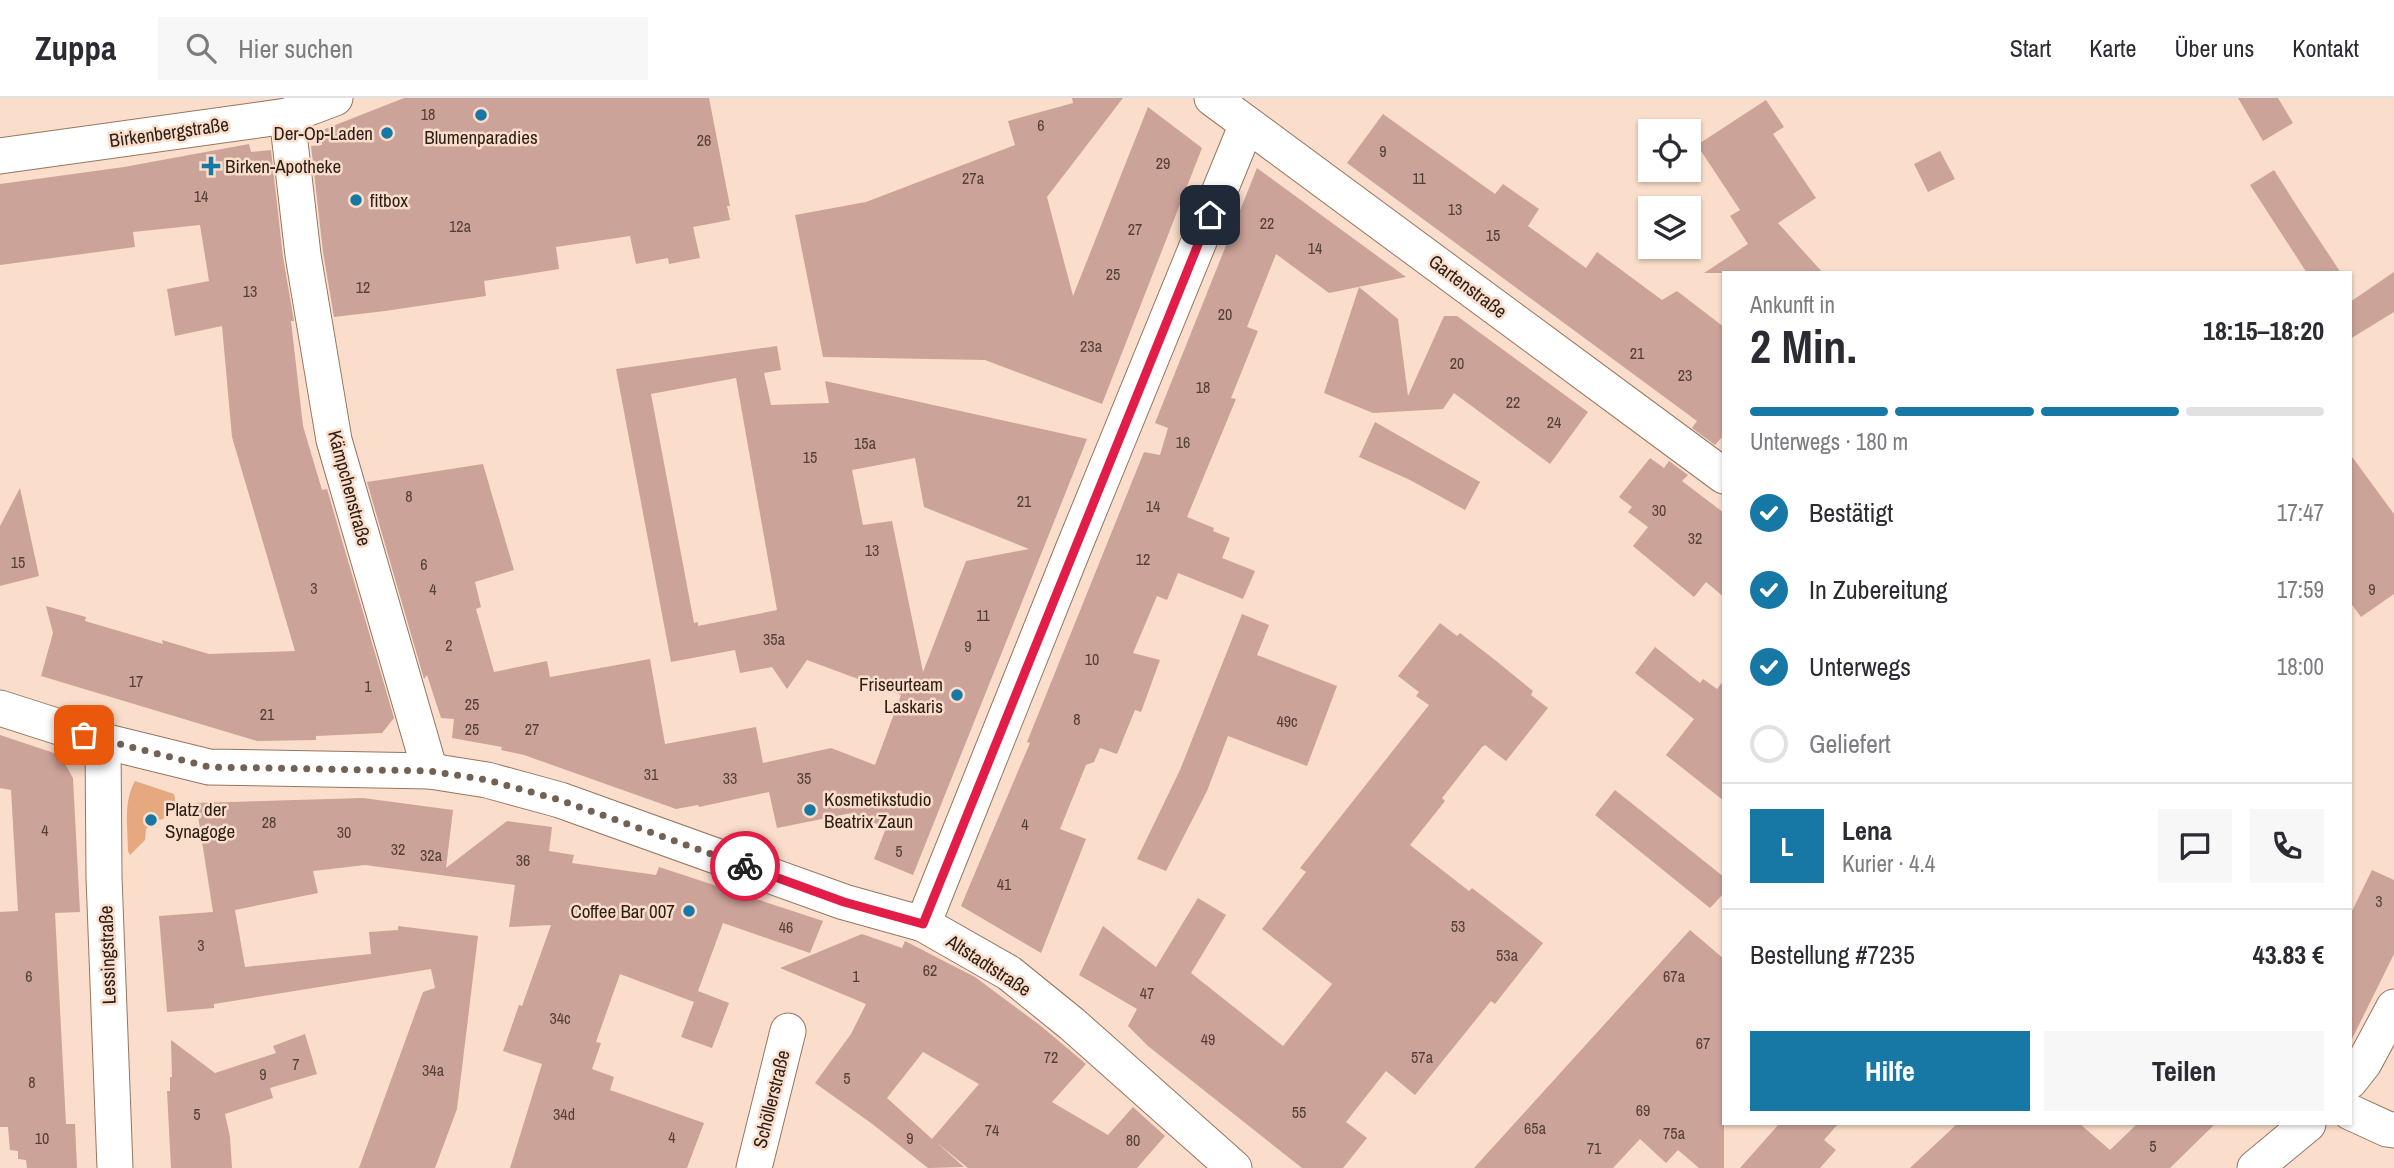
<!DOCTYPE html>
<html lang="de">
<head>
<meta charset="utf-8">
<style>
  :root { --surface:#fff; --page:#f7f7f7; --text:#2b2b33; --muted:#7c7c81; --line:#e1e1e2; --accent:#1778a5 }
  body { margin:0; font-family:"Archivo Narrow",sans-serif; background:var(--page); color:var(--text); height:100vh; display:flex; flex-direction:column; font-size:26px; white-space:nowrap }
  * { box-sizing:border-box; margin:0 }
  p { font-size:23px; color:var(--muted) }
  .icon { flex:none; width:38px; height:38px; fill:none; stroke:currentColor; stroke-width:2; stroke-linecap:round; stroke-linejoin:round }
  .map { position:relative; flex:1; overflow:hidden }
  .panel { position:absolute; left:1722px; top:173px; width:630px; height:854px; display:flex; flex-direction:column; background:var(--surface); border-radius:0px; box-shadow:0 2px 5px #0004 }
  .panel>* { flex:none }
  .controls { position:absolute; left:1638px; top:21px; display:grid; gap:14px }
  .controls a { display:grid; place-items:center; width:63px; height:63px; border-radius:0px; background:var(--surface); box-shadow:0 2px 5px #0004; font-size:35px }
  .pin { position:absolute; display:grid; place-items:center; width:60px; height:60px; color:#fff; margin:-30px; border-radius:14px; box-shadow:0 4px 10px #0006 }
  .courier { position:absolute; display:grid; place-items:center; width:70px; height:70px; margin:-35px; border:5px solid #e11d48; border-radius:50%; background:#fff; color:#222; box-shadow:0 2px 9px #0007 }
  .overview em { font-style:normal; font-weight:800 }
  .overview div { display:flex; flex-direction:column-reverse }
  .overview { display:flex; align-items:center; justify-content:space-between; height:119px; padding:0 28px }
  h1 { font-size:46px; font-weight:800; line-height:52px }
  .bar { display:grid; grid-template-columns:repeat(4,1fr); gap:10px 7px; align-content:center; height:84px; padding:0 28px }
  .bar i { height:9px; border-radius:5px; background:var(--line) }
  .bar .current { background:var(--accent) }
  .bar p { grid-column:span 4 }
  .line { display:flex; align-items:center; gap:18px; padding:0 28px; border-top:2px solid var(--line) }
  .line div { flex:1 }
  .round { display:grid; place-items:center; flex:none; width:74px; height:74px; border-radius:0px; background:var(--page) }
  ol { padding:0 28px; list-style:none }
  li { display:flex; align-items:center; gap:21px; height:77px }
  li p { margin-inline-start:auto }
  li .icon { padding:7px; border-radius:50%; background:var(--accent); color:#fff; stroke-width:4 }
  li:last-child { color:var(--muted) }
  li i { width:38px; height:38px; border:4px solid var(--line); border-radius:50% }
  .primary-button { display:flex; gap:14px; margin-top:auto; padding:14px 28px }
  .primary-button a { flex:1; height:80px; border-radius:0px; background:var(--accent); color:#fff; font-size:28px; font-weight:800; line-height:80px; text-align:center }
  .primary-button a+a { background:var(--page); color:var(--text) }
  header { display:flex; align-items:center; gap:42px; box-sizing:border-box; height:98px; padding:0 35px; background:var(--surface); border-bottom:2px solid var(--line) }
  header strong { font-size:33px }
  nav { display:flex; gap:38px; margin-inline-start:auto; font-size:24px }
  .search { width:490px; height:63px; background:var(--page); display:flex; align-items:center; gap:18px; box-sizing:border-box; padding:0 24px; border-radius:0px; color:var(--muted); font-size:26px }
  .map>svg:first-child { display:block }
  .green { fill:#e5a87f }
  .building { fill:#cca399; fill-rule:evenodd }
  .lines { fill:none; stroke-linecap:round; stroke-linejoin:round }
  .minor-casing { stroke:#967661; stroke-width:37 }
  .minor { stroke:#fff; stroke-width:35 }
  .done { stroke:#736154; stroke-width:7; stroke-dasharray:0 12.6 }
  .route { stroke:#e11d48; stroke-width:9 }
  .poi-dot { fill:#1778a5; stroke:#faddca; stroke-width:2.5 }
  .labels { text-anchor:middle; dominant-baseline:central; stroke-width:5; stroke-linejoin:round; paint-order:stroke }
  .number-label { font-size:16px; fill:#533f36 }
  .street-label { font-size:19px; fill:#2b1e15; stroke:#faddca }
  .poi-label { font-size:19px; fill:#2b1e15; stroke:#faddca; text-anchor:start }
</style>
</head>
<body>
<header>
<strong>Zuppa</strong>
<div class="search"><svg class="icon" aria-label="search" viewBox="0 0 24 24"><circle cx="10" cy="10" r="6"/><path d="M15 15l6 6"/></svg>Hier suchen</div>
<nav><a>Start</a><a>Karte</a><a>Über uns</a><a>Kontakt</a></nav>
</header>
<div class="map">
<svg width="2394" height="1070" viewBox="0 0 2394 1070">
  <rect width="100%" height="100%" fill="#faddca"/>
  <path class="green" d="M 135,683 L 174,696 L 176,707 L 165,720 L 154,724 L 146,731 L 145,742 L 130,757 L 128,753 C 128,729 123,704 135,683 Z"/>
  <g class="building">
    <path d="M 404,0 L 709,0 L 730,108 L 727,108 L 730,122 L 693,129 L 700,160 L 669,166 L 668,160 L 636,166 L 630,138 L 556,149 L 559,171 L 484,183 L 486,198 L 385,213 L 334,219 L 323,154 L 311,48 L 322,47 L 320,33 Z"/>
    <path d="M 1072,0 L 1123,0 L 1047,99 L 1073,198 L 1148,9 L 1202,50 L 1102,306 L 985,262 L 823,259 L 795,117 L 866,104 L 1015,47 L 1008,23 L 1073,5 Z"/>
    <path d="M 2238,0 L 2278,0 L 2293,25 L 2263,43 Z"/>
    <path d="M 1766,2 L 1784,29 L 1773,36 L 1816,100 L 1778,125 L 1823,175 L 1704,175 L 1748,146 L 1730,118 L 1740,112 L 1697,47 Z"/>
    <path d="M 1383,16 L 1495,96 L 1503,86 L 1539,111 L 1528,128 L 1586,170 L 1597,154 L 1662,202 L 1677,193 L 1724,229 L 1724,342 L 1721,340 L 1715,347 L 1692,330 L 1697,323 L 1347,65 Z"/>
    <path d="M 249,46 L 251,54 L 271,52 L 283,159 L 294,223 L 291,223 L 303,328 L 322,392 L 327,391 L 394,620 L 382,635 L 316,638 L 316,642 L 257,643 L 41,578 L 53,535 L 46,508 L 86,519 L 85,523 L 163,546 L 162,542 L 209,556 L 295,553 L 232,339 L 222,228 L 175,238 L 167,191 L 209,183 L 200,127 L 133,134 L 135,149 L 0,167 L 0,86 L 124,69 Z"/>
    <path d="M 1940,53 L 1955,81 L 1928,94 L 1914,66 Z"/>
    <path d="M 1257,70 L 1406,179 L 1329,195 L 1276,156 L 1247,229 L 1258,233 L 1231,300 L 1236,301 L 1187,419 L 1214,430 L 1213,433 L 1230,440 L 1222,460 L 1255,473 L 1243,501 L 1178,475 L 1167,502 L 1157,498 L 1133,555 L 1160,562 L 1141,614 L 1135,612 L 1117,656 L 1100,650 L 1094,664 L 1086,667 L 1060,731 L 1086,741 L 1041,855 L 961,808 L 1030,645 L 1027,644 L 1144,354 L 1160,357 L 1168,330 L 1155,325 Z"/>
    <path d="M 2274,72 L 2300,113 L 2341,175 L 2307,175 L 2250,87 Z"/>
    <path d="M 2394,174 L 2394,214 L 2350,241 L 2350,204 Z"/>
    <path d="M 1359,189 L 1398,221 L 1408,298 L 1444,218 L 1457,218 L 1588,314 L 1550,366 L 1454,295 L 1443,311 L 1373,315 L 1324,295 Z"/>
    <path d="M 777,248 L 781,272 L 764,275 L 771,307 L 829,305 L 825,283 L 1087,341 L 913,777 L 874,761 L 886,730 L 852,715 L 777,730 L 769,694 L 699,709 L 698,707 L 676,711 L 524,657 L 501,652 L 502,649 L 452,640 L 454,621 L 441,620 L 427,577 L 424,581 L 367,384 L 483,366 L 514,472 L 475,484 L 481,509 L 476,511 L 494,574 L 547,563 L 550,579 L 650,561 L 665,646 L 756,629 L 763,665 L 831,650 L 875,667 L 901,597 L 807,562 L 787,591 L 772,569 L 740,575 L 735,552 L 671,564 L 616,271 ZM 736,280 L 777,512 L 698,528 L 698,524 L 694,525 L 651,296 ZM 915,360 L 924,409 L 1029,451 L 966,463 L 923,574 L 892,423 L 863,427 L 852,372 Z"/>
    <path d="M 1375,324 L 1480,384 L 1465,412 L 1410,382 L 1359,359 Z"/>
    <path d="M 2350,356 L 2394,416 L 2394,496 L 2361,519 L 2350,504 Z"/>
    <path d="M 1650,360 L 1664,370 L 1669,363 L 1688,377 L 1682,383 L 1724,415 L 1724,499 L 1706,484 L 1694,499 L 1633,448 L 1648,429 L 1628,414 L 1632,409 L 1619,399 Z"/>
    <path d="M 20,390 L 39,478 L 0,488 L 0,428 Z"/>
    <path d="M 1242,516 L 1269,527 L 1257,557 L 1337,588 L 1307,668 L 1228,638 L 1207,693 L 1166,773 L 1137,761 L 1180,672 Z"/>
    <path d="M 1440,525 L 1457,538 L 1460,535 L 1495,562 L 1533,593 L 1531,597 L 1548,610 L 1506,663 L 1485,647 L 1482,649 L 1442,700 L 1445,703 L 1410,747 L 1469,793 L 1472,790 L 1543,845 L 1495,906 L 1491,903 L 1415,997 L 1386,973 L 1346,1024 L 1367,1040 L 1343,1070 L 1302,1070 L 1148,948 L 1128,928 L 1137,911 L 1079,877 L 1103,828 L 1156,869 L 1198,800 L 1226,817 L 1191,875 L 1283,948 L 1332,886 L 1262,831 L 1306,774 L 1300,770 L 1429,607 L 1416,598 L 1419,594 L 1398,578 Z"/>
    <path d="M 1655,549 L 1700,585 L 1703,581 L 1717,591 L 1724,582 L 1724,703 L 1666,657 L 1694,621 L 1635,575 Z"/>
    <path d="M 0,637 L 60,657 L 73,680 L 80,814 L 55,815 L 66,1026 L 75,1026 L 77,1070 L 27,1070 L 26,1062 L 18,1061 L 18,1053 L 10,1052 L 8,1029 L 0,1029 L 0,814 L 18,813 L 11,692 L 0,690 Z"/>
    <path d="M 1615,692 L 1724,779 L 1724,795 L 1710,810 L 1595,717 Z"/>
    <path d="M 363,700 L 453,712 L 446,770 L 507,723 L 552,729 L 549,753 L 574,757 L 572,765 L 656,777 L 659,769 L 823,823 L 810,855 L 723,825 L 698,893 L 729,905 L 712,950 L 681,939 L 694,904 L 620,876 L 596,944 L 601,945 L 592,971 L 614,979 L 610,992 L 704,1025 L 687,1070 L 510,1070 L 542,966 L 503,953 L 519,907 L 522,908 L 551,827 L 509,829 L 515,787 L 365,767 L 313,773 L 318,795 L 235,812 L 245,869 L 371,856 L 369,834 L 398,832 L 398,828 L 478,838 L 457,1011 L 435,1070 L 359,1070 L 423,894 L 435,890 L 431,871 L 214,906 L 214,910 L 167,914 L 159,818 L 213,814 L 196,705 Z"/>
    <path d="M 2372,772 L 2394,782 L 2394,856 L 2350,945 L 2350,817 Z"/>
    <path d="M 1690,832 L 1724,861 L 1724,1070 L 1699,1070 L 1678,1052 L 1666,1065 L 1640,1041 L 1613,1070 L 1474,1070 Z"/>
    <path d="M 862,836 L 902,850 L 905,843 L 975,879 L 1041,928 L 1086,966 L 1052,1004 L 1108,1037 L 1133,1009 L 1165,1038 L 1137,1070 L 968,1070 L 936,1044 L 964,1069 L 928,1070 L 871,1025 L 815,985 L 851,936 L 866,906 L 780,870 ZM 923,954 L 979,986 L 932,1041 L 887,1000 Z"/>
    <path d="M 305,936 L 317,976 L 270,990 L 273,1000 L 225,1016 L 230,1039 L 232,1070 L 171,1070 L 167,993 L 170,993 L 170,979 L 172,979 L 171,942 L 215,975 L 276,955 L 273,948 Z"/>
    <path d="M 1779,1026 L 1838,1026 L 1824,1042 L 1836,1052 L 1820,1070 L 1740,1070 Z"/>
    <path d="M 1957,1026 L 2080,1026 L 2110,1052 L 2137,1026 L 2215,1026 L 2170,1070 L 1910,1070 Z"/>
  </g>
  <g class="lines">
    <g class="minor-casing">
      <g id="minor">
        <path d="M 1212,0 L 1724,378"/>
        <path d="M 287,18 L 303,157 L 334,342 L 430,673"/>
        <path d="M 0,58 L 287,18 L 335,0"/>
        <path d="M 0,610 L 103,643 L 209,669 L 430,673 L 487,682 L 560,702 L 844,804 L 923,826 L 1009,875 L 1072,926 L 1234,1070"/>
        <path d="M 103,643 L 104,779 L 115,1070"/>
        <path d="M 923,826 L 1072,454 L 1247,26"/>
        <path d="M 2350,983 L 2364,965 L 2394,909"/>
        <path d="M 2350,1014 L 2387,1031 L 2394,1032"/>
        <path d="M 754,1070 L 788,933"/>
        <path d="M 2255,1070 L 2308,1026"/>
      </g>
    </g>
    <use href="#minor" class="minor"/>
  </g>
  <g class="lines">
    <path class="done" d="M 84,637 L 209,669 L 430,673 L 487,682 L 560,702 L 745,768"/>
    <path class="route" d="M 745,768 L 844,804 L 923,826 L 1210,117"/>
  </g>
  <g class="poi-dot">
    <circle cx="481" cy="17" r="7"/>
    <circle cx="387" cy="35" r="7"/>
    <path d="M207.5 57.5h7v7h7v7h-7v7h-7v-7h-7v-7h7z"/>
    <circle cx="356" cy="102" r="7"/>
    <circle cx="957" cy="597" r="7"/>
    <circle cx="810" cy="712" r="7"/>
    <circle cx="151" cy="722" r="7"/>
    <circle cx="689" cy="813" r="7"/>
  </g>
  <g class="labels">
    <g class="number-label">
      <text x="428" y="16">18</text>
      <text x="1041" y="27">6</text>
      <text x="704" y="42">26</text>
      <text x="1383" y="53">9</text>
      <text x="1163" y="65">29</text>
      <text x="973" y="80">27a</text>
      <text x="1419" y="80">11</text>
      <text x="201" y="98">14</text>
      <text x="1455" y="111">13</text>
      <text x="1267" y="125">22</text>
      <text x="460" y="128">12a</text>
      <text x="1135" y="131">27</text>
      <text x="1493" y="137">15</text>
      <text x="1315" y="150">14</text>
      <text x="1113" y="176">25</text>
      <text x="363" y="189">12</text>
      <text x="250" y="193">13</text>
      <text x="1225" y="216">20</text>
      <text x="1091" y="248">23a</text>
      <text x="1637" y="255">21</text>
      <text x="1457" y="265">20</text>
      <text x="1685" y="277">23</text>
      <text x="1203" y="289">18</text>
      <text x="1513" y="304">22</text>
      <text x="1554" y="324">24</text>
      <text x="1183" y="344">16</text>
      <text x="865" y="345">15a</text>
      <text x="810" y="359">15</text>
      <text x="409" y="398">8</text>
      <text x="1024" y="403">21</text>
      <text x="1153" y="408">14</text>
      <text x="1659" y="412">30</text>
      <text x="1695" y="440">32</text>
      <text x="872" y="452">13</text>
      <text x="1143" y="461">12</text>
      <text x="18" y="464">15</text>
      <text x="424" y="466">6</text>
      <text x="314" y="490">3</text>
      <text x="433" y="491">4</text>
      <text x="2372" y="491">9</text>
      <text x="983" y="517">11</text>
      <text x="774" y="541">35a</text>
      <text x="449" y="547">2</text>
      <text x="968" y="548">9</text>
      <text x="1092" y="561">10</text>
      <text x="136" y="583">17</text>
      <text x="368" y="588">1</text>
      <text x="472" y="606">25</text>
      <text x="267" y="616">21</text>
      <text x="1077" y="621">8</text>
      <text x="1287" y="623">49c</text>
      <text x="472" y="631">25</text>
      <text x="532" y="631">27</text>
      <text x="651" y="676">31</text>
      <text x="730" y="680">33</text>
      <text x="804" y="680">35</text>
      <text x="269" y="724">28</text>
      <text x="1025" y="726">4</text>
      <text x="45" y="732">4</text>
      <text x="344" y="734">30</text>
      <text x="398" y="751">32</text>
      <text x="899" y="753">5</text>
      <text x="431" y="757">32a</text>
      <text x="523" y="762">36</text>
      <text x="1004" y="786">41</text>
      <text x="2379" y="803">3</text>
      <text x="1458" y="828">53</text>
      <text x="786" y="829">46</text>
      <text x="201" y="847">3</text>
      <text x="1507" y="857">53a</text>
      <text x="930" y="872">62</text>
      <text x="29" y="878">6</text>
      <text x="856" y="878">1</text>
      <text x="1674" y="878">67a</text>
      <text x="1147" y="895">47</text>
      <text x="560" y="920">34c</text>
      <text x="1208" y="941">49</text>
      <text x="1703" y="945">67</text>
      <text x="1051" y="959">72</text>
      <text x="1422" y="959">57a</text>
      <text x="296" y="966">7</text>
      <text x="433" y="972">34a</text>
      <text x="263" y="976">9</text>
      <text x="847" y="980">5</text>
      <text x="32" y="984">8</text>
      <text x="1643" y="1012">69</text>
      <text x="1299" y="1014">55</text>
      <text x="197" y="1016">5</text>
      <text x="564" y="1016">34d</text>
      <text x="1535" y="1030">65a</text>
      <text x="992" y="1032">74</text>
      <text x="1674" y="1035">75a</text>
      <text x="672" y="1039">4</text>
      <text x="42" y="1040">10</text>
      <text x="910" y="1040">9</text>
      <text x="1133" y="1042">80</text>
      <text x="2153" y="1048">5</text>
      <text x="1594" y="1050">71</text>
    </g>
    <g class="street-label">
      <text transform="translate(169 34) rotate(-8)">Birkenbergstraße</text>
      <text transform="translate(1468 188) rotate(37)">Gartenstraße</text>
      <text transform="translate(350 390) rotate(75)">Kämpchenstraße</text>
      <text transform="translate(107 857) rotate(-92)">Lessingstraße</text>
      <text transform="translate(989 867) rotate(33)">Altstadtstraße</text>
      <text transform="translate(771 1001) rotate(-76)">Schöllerstraße</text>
    </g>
    <g class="poi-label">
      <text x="373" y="35" text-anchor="end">Der-Op-Laden</text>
      <text x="481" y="39" text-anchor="middle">Blumenparadies</text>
      <text x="225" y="68">Birken-Apotheke</text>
      <text x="370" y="102">fitbox</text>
      <text x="943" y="586" text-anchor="end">Friseurteam<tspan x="943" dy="22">Laskaris</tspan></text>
      <text x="824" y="701">Kosmetikstudio<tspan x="824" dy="22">Beatrix Zaun</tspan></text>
      <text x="165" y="711">Platz der<tspan x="165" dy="22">Synagoge</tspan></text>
      <text x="675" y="813" text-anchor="end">Coffee Bar 007</text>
    </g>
  </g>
</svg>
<div class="controls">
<a><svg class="icon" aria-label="locate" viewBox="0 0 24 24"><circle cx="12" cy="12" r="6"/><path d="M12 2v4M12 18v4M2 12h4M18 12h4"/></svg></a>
<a><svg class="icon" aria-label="layers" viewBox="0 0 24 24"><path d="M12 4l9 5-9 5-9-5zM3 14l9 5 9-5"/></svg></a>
</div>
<div class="pin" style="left:84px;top:637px;background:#ea580c"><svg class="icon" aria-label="bag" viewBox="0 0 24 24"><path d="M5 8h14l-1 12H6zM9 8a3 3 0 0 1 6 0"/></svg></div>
<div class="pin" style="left:1210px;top:117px;background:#1f2937"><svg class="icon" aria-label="home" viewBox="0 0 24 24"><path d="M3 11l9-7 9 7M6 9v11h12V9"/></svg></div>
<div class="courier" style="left:745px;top:768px"><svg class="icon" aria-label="bike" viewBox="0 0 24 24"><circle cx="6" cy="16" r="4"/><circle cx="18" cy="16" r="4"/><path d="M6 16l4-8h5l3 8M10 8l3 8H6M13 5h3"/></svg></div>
<section class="panel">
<div class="overview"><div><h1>2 Min.</h1><p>Ankunft in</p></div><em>18:15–18:20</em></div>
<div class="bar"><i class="current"></i><i class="current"></i><i class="current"></i><i></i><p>Unterwegs · 180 m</p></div>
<ol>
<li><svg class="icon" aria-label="check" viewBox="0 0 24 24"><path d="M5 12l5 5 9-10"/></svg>Bestätigt<p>17:47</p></li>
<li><svg class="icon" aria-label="check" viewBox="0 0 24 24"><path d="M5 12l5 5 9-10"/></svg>In Zubereitung<p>17:59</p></li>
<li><svg class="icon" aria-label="check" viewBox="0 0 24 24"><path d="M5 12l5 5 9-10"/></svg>Unterwegs<p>18:00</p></li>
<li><i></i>Geliefert</li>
</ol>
<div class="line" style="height:126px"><b class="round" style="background:var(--accent);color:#fff">L</b><div><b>Lena</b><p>Kurier · 4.4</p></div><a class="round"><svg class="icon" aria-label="chat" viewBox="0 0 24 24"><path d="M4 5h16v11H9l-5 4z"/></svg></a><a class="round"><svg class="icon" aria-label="phone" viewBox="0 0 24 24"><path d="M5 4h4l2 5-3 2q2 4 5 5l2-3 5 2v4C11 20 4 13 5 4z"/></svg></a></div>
<div class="line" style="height:91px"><div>Bestellung #7235</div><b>43.83 €</b></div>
<div class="primary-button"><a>Hilfe</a><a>Teilen</a></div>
</section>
</div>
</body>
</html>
